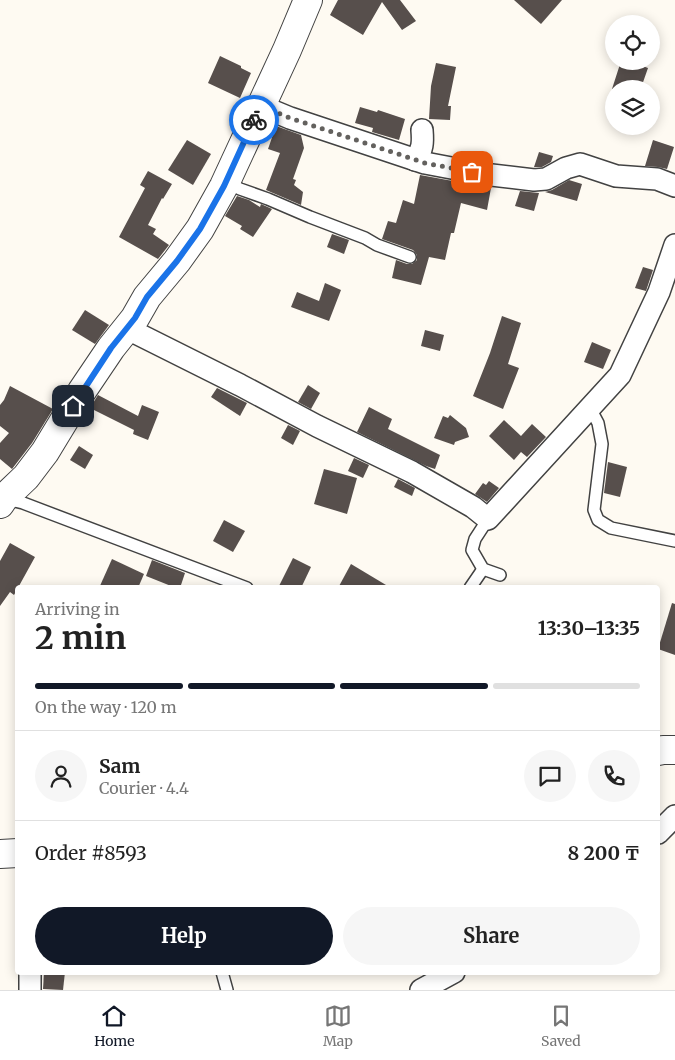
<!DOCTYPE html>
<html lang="en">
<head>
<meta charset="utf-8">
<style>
  :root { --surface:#fff; --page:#f6f6f6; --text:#222; --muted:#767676; --line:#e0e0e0; --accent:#111827 }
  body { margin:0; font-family:Merriweather,serif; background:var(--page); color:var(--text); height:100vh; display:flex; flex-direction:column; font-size:19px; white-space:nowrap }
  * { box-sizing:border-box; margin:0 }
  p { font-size:16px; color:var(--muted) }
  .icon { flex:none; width:28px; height:28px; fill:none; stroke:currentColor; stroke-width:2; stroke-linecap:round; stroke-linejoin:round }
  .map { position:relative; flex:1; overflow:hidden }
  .drawer { position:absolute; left:15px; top:585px; width:645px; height:390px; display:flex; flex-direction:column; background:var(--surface); border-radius:5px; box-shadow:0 2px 12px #0003 }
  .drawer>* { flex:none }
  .tools { position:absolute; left:605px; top:15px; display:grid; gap:10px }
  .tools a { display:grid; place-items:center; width:55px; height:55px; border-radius:50%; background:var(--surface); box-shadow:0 2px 12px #0003; font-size:25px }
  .pin { position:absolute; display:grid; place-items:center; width:42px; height:42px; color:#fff; margin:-21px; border-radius:10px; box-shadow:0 2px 8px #0006 }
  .courier { position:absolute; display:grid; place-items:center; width:50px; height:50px; margin:-25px; border:4px solid #1a73e8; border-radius:50%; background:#fff; color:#222; box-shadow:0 1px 6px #0007 }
  .headline em { font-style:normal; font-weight:700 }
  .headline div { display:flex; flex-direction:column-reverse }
  .headline { display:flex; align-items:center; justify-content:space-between; height:85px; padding:0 20px }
  h1 { font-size:32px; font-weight:700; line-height:38px }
  .bar { display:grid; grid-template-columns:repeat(4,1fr); gap:8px 5px; align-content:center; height:60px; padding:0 20px }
  .bar i { height:6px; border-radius:4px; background:var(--line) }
  .bar .active { background:var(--accent) }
  .bar p { grid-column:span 4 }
  .line { display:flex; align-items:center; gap:12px; padding:0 20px; border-top:1px solid var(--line) }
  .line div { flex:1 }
  .round { display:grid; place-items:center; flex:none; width:52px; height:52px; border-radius:26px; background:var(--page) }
  .cta { display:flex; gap:10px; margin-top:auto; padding:10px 20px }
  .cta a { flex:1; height:58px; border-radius:30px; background:var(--accent); color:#fff; font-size:20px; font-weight:700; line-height:58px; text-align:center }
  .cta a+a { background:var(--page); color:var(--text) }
  .dock { display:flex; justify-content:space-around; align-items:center; height:70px; border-top:1px solid var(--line); background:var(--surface); font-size:14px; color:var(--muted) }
  .dock a { display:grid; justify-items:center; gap:2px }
  .dock .active { color:var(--accent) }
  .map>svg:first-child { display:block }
  .building { fill:#574f4c }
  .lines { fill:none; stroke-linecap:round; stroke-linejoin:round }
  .service-casing { stroke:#424242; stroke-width:14 }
  .minor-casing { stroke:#424242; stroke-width:24 }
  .tertiary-casing { stroke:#424242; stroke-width:30 }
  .service { stroke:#fff; stroke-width:11 }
  .minor { stroke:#fff; stroke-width:21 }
  .tertiary { stroke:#fff; stroke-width:28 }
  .done { stroke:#63615e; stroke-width:5; stroke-dasharray:0 9 }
  .route { stroke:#1a73e8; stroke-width:6 }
</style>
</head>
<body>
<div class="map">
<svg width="675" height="990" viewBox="0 0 675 990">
  <rect width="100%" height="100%" fill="#fefaf2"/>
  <g class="building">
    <path d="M 338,0 L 400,0 L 416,21 L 402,30 L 382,2 L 363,35 L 330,15 Z"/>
    <path d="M 514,0 L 562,0 L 541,24 Z"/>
    <path d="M 220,56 L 241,66 L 241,68 L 251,73 L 240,98 L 208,83 Z"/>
    <path d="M 621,61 L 629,61 L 648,68 L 641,88 L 630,85 L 629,89 L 612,89 Z"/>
    <path d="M 436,63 L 456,67 L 448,106 L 451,106 L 450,120 L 429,119 L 431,86 Z"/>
    <path d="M 360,107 L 377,112 L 378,110 L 405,119 L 399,140 L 372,132 L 373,128 L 355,123 Z"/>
    <path d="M 276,126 L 301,135 L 304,148 L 293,179 L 296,180 L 294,185 L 303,192 L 301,205 L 266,190 L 280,153 L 268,149 Z"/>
    <path d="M 187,140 L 211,154 L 193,185 L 168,170 Z"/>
    <path d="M 653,140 L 674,147 L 667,169 L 658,167 L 645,166 Z"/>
    <path d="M 539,152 L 553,156 L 551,162 L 542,167 L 534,167 Z"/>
    <path d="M 148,171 L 172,184 L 163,199 L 162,198 L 148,225 L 156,229 L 153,234 L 169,245 L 158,259 L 119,237 L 145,188 L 140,185 Z"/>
    <path d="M 420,175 L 491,188 L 487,210 L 461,203 L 454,233 L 451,233 L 445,260 L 429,257 L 421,285 L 392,278 L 396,260 L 407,264 L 412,264 L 417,260 L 417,255 L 413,250 L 382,239 L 388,221 L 396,223 L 403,200 L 414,204 Z"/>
    <path d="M 569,180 L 582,184 L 577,201 L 545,192 L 552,190 Z"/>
    <path d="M 520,191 L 539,193 L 534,211 L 515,206 Z"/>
    <path d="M 237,196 L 249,200 L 260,207 L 261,204 L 272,209 L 253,237 L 240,229 L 242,226 L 225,216 Z"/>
    <path d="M 332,234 L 349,240 L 344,254 L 327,247 Z"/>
    <path d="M 643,267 L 653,270 L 646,291 L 635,288 Z"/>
    <path d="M 325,283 L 341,290 L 329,321 L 291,307 L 297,292 L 319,301 Z"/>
    <path d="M 85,310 L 109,325 L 95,344 L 72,330 Z"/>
    <path d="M 502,316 L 521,323 L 508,364 L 519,368 L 503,409 L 473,396 L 490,353 Z"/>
    <path d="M 425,330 L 444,335 L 440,351 L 421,346 Z"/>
    <path d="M 592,342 L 611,350 L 603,369 L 584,362 Z"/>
    <path d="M 308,385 L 320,393 L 311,409 L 298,402 Z"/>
    <path d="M 10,386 L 53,409 L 32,443 L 12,469 L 0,459 L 0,443 L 9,433 L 0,426 L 0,405 L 4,400 Z"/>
    <path d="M 217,388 L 247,403 L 240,416 L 211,397 Z"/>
    <path d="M 98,395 L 138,416 L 142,405 L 159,412 L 148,440 L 133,434 L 134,430 L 90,408 Z"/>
    <path d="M 369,407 L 392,419 L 388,429 L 440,455 L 435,469 L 426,466 L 357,432 Z"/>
    <path d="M 450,415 L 466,428 L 469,437 L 455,442 L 454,445 L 434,438 L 443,416 L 448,418 Z"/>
    <path d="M 504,420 L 521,436 L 532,424 L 546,437 L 527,457 L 521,452 L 514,460 L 489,436 Z"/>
    <path d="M 288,425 L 300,431 L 293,445 L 281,438 Z"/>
    <path d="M 79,446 L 93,455 L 85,469 L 70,460 Z"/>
    <path d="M 354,458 L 369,465 L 363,478 L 348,471 Z"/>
    <path d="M 608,462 L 627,467 L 620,497 L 604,493 Z"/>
    <path d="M 324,469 L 357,478 L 347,514 L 314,504 Z"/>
    <path d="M 398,479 L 415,488 L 412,496 L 394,487 Z"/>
    <path d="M 489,481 L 499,488 L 487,502 L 475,494 L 483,483 L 486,485 Z"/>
    <path d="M 224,520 L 245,531 L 233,552 L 213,541 Z"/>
    <path d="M 10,543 L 35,557 L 14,595 L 10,592 L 0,606 L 0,561 Z"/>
    <path d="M 293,558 L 311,567 L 301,588 L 278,588 Z"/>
    <path d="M 112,559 L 144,574 L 138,588 L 99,588 Z"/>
    <path d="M 152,560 L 185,573 L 180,588 L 176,588 L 146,576 Z"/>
    <path d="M 351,564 L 391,588 L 338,588 Z"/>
    <path d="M 672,603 L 675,604 L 675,655 L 658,649 Z"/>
    <path d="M 44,972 L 65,972 L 63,990 L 43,989 Z"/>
  </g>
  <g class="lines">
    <g class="service-casing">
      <g id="service">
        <path d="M 226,182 L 240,189 L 268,199 L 310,217 L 365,238 L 377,245 L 410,257"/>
        <path d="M 590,408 L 598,423 L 602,444 L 594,510 L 598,520 L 611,528 L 675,541"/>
        <path d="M 6,499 L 23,503 L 247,588"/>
        <path d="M 488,519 L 475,539 L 472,550 L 483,569 L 500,575"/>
        <path d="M 470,588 L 483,569"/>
        <path d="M 222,972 L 227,990"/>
      </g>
    </g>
    <g class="minor-casing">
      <g id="minor">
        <path d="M 261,106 L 290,118 L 425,163 L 483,174 L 534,180 L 546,179 L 566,168 L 580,164 L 616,176 L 657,179 L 675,186"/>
        <path d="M 415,160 C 423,150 423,142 422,130"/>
        <path d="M 126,328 L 240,385 L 317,426 L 412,472 L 473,507 L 488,519 L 620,375 L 659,292 L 675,245"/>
        <path d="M 658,833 L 675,816"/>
        <path d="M 30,990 L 30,972"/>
        <path d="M 421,990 L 454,972"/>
      </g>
    </g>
    <g class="tertiary-casing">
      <g id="tertiary">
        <path d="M 0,504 L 4,498 L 26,477 L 45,452 L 82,391 L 111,348 L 135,318 L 147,297 L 177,261 L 200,229 L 224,186 L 287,50 L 308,0"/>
        <path d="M 658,751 L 663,750 L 675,750"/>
        <path d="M 0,854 L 18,853"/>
      </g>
    </g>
    <use href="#service" class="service"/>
    <use href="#minor" class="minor"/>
    <use href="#tertiary" class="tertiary"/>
  </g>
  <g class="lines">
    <path class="done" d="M 254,120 L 261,106 L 290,118 L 425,163 L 472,172"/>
    <path class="route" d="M 73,406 L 111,348 L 135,318 L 147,297 L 177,261 L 200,229 L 224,186 L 254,120"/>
  </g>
</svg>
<div class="tools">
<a><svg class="icon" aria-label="locate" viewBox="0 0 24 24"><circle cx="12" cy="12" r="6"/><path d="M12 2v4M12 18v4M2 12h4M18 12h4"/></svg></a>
<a><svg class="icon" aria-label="layers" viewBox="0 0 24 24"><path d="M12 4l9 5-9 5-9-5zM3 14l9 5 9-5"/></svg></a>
</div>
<div class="pin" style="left:472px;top:172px;background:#ea580c"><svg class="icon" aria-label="bag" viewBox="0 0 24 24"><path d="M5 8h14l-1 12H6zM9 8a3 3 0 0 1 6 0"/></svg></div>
<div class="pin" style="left:73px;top:406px;background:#1f2937"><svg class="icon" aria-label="home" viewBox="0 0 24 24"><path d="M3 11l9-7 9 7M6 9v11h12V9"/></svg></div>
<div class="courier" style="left:254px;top:120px"><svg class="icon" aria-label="bike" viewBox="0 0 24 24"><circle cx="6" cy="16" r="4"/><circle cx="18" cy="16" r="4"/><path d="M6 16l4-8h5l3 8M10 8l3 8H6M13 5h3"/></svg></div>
<section class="drawer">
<div class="headline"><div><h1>2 min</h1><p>Arriving in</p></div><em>13:30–13:35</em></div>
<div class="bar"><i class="active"></i><i class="active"></i><i class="active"></i><i></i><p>On the way · 120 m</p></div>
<div class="line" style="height:90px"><a class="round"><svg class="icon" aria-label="person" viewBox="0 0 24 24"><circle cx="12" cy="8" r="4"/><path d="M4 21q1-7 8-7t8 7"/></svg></a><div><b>Sam</b><p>Courier · 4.4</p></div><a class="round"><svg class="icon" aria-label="chat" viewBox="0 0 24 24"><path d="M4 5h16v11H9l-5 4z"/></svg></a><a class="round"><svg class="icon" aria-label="phone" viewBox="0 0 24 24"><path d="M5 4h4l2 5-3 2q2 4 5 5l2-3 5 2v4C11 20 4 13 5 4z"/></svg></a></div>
<div class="line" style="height:65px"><div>Order #8593</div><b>8 200 ₸</b></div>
<div class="cta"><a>Help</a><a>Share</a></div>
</section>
</div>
<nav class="dock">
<a class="active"><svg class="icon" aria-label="home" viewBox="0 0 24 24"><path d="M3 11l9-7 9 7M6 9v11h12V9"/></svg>Home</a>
<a><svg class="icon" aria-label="map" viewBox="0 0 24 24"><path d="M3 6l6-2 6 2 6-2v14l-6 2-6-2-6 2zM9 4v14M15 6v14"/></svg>Map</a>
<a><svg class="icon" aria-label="saved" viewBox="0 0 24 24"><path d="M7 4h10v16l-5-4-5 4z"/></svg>Saved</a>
</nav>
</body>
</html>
